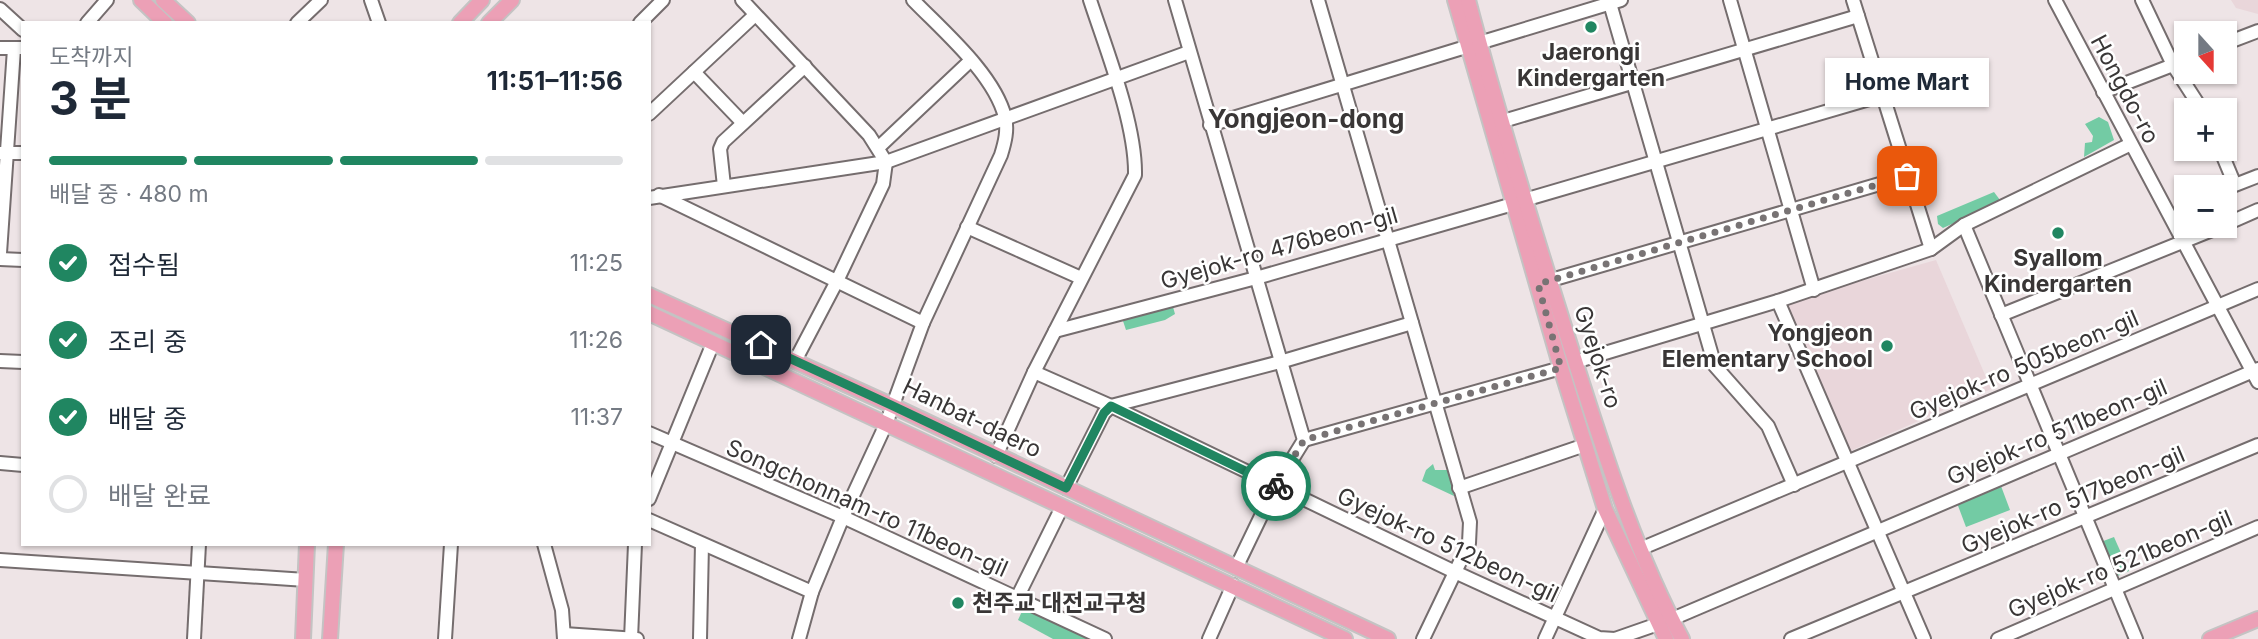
<!DOCTYPE html>
<html lang="ko">
<head>
<meta charset="utf-8">
<style>
  :root { --surface:#fff; --page:#f2f2f3; --text:#1f2937; --muted:#747a83; --line:#e0e1e3; --accent:#208661 }
  body { margin:0; font-family:Inter,"Noto Sans KR",sans-serif; background:var(--page); color:var(--text); height:100vh; display:flex; flex-direction:column; font-size:26px; white-space:nowrap }
  * { box-sizing:border-box; margin:0 }
  p { font-size:23px; color:var(--muted) }
  .icon { flex:none; width:38px; height:38px; fill:none; stroke:currentColor; stroke-width:2; stroke-linecap:round; stroke-linejoin:round }
  .map { position:relative; flex:1; overflow:hidden }
  .sheet { position:absolute; left:21px; top:21px; width:630px; height:525px; display:flex; flex-direction:column; background:var(--surface); border-radius:0px; box-shadow:0 2px 5px #0004 }
  .sheet>* { flex:none }
  .needle { width:46px; rotate:159deg }
  .buttons { position:absolute; left:2174px; top:21px; display:grid; gap:14px }
  .buttons a { display:grid; place-items:center; width:63px; height:63px; border-radius:0px; background:var(--surface); box-shadow:0 2px 5px #0004; font-size:35px }
  .pin { position:absolute; display:grid; place-items:center; width:60px; height:60px; color:#fff; margin:-30px; border-radius:14px; box-shadow:0 4px 10px #0006 }
  .courier { position:absolute; display:grid; place-items:center; width:70px; height:70px; margin:-35px; border:5px solid #208661; border-radius:50%; background:#fff; color:#222; box-shadow:0 2px 9px #0007 }
  .bubble { position:absolute; height:49px; border-radius:0px; background:var(--surface); box-shadow:0 2px 5px #0004; font-size:23px; font-weight:700; line-height:49px; text-align:center }
  .head em { font-style:normal; font-weight:700 }
  .head div { display:flex; flex-direction:column-reverse }
  .head { display:flex; align-items:center; justify-content:space-between; height:119px; padding:0 28px }
  h1 { font-size:46px; font-weight:700; line-height:52px }
  .bar { display:grid; grid-template-columns:repeat(4,1fr); gap:10px 7px; align-content:center; height:84px; padding:0 28px }
  .bar i { height:9px; border-radius:5px; background:var(--line) }
  .bar .on { background:var(--accent) }
  .bar p { grid-column:span 4 }
  ol { padding:0 28px; list-style:none }
  li { display:flex; align-items:center; gap:21px; height:77px }
  li p { margin-inline-start:auto }
  li .icon { padding:7px; border-radius:50%; background:var(--accent); color:#fff; stroke-width:4 }
  li:last-child { color:var(--muted) }
  li i { width:38px; height:38px; border:4px solid var(--line); border-radius:50% }
  .map>svg:first-child { display:block }
  .built { fill:#e9d6da }
  .green { fill:#73cba4 }
  .lines { fill:none; stroke-linecap:round; stroke-linejoin:round }
  .minor-casing { stroke:#756d6e; stroke-width:16 }
  .major-casing { stroke:#c4c3c3; stroke-width:18 }
  .minor { stroke:#fff; stroke-width:12 }
  .major { stroke:#eca0b6; stroke-width:14 }
  .done { stroke:#787374; stroke-width:7; stroke-dasharray:0 12.6 }
  .route { stroke:#208661; stroke-width:9 }
  .poi-dot { fill:#208661; stroke:#fff; stroke-width:2.5 }
  .labels { text-anchor:middle; dominant-baseline:central; stroke-width:5; stroke-linejoin:round; paint-order:stroke }
  .poi-label { font-size:23px; font-weight:bold; fill:#393636; stroke:#fff }
  .street-label { font-size:23px; fill:#393636; stroke:#fff }
  .quarter-label { font-size:26px; font-weight:bold; fill:#393636; stroke:#fff }
</style>
</head>
<body>
<div class="map">
<svg width="2258" height="639" viewBox="0 0 2258 639">
  <rect width="100%" height="100%" fill="#eee4e6"/>
  <g class="built">
    <path d="M 2231,0 L 2258,0 L 2258,14 L 2236,8 Z"/>
    <path d="M 1936,260 L 1991,389 L 1848,452 L 1783,303 Z"/>
  </g>
  <g class="green">
    <path d="M 2099,117 L 2108,122 L 2114,140 L 2084,157 L 2085,143 L 2092,142 L 2093,136 L 2085,124 Z"/>
    <path d="M 1994,192 L 2000,200 L 1985,209 L 1943,228 L 1938,224 L 1937,216 Z"/>
    <path d="M 1171,300 L 1175,314 L 1165,320 L 1126,330 L 1120,312 Z"/>
    <path d="M 1433,464 L 1435,470 L 1449,470 L 1454,496 L 1422,481 L 1426,470 Z"/>
    <path d="M 2001,486 L 2010,510 L 1966,527 L 1957,503 Z"/>
    <path d="M 2114,537 L 2129,571 L 2113,578 L 2098,543 Z"/>
    <path d="M 1024,607 L 1091,639 L 1053,639 L 1018,620 Z"/>
  </g>
  <g class="lines">
    <g class="minor-casing">
      <g id="minor">
        <path d="M 371,0 L 379,23"/>
        <path d="M 742,0 L 869,135 L 886,162"/>
        <path d="M 1175,0 L 1304,440 L 1275,487 L 1236,568"/>
        <path d="M 1318,0 L 1470,522 L 1469,543 L 1423,639"/>
        <path d="M 1609,0 L 1715,366 L 1768,426 L 1794,485"/>
        <path d="M 1730,0 L 1814,290"/>
        <path d="M 1853,0 L 1931,249"/>
        <path d="M 2055,0 L 2258,382"/>
        <path d="M 2142,0 L 2173,65 L 2202,110"/>
        <path d="M 0,9 L 23,30"/>
        <path d="M 87,23 L 107,0"/>
        <path d="M 297,23 L 321,0"/>
        <path d="M 640,23 L 663,0"/>
        <path d="M 1479,43 L 1621,0"/>
        <path d="M 2224,44 L 2258,31"/>
        <path d="M 0,48 L 23,48"/>
        <path d="M 694,72 L 743,123"/>
        <path d="M 2103,92 L 2186,60"/>
        <path d="M 649,114 L 755,15"/>
        <path d="M 1493,124 L 1858,16"/>
        <path d="M 1210,125 L 1469,46"/>
        <path d="M 879,147 L 970,61"/>
        <path d="M 2220,149 L 2235,185 L 2258,176"/>
        <path d="M 0,153 L 23,153"/>
        <path d="M 724,186 L 720,149 L 723,142 L 805,66"/>
        <path d="M 659,195 L 923,323"/>
        <path d="M 649,198 L 886,162 L 1189,52"/>
        <path d="M 1524,200 L 1883,95"/>
        <path d="M 1964,225 L 2136,639"/>
        <path d="M 2224,225 L 2258,210"/>
        <path d="M 967,227 L 1081,278"/>
        <path d="M 0,253 L 14,49"/>
        <path d="M 0,259 L 23,260"/>
        <path d="M 1541,283 L 1907,176"/>
        <path d="M 1778,301 L 1924,639"/>
        <path d="M 2001,315 L 2222,226"/>
        <path d="M 1055,331 L 1256,278 L 1513,204"/>
        <path d="M 0,361 L 23,362"/>
        <path d="M 795,361 L 837,281 L 883,184 L 886,162"/>
        <path d="M 1575,362 L 1778,301 L 1931,249 L 1964,225 L 2131,144"/>
        <path d="M 1034,372 L 1111,406 L 1457,573 L 1599,638 L 1615,639 L 1658,624"/>
        <path d="M 649,433 L 843,517 L 1105,639"/>
        <path d="M 1304,440 L 1561,368"/>
        <path d="M 996,456 L 1034,372 L 1135,175 C 1136,124 1106,49 1090,0"/>
        <path d="M 0,463 L 23,465"/>
        <path d="M 1066,488 L 1104,413 L 1111,406 L 1280,362 L 1412,323"/>
        <path d="M 1459,488 L 1585,445"/>
        <path d="M 649,499 L 713,343"/>
        <path d="M 649,520 L 812,592"/>
        <path d="M 544,544 L 562,610 L 564,639"/>
        <path d="M 1640,549 L 2258,289"/>
        <path d="M 0,560 L 306,580"/>
        <path d="M 1017,598 L 1062,507"/>
        <path d="M 1672,619 L 2258,369"/>
        <path d="M 564,634 L 637,639"/>
        <path d="M 194,639 L 199,544"/>
        <path d="M 445,639 L 451,544"/>
        <path d="M 631,639 L 635,544"/>
        <path d="M 700,639 L 702,544"/>
        <path d="M 799,639 L 812,592 L 843,517 L 886,424 L 923,323 L 1001,155 C 1005,142 1008,130 1005,117 C 994,74 943,31 913,0"/>
        <path d="M 1209,639 L 1233,585"/>
        <path d="M 1545,639 L 1605,509"/>
        <path d="M 1791,639 L 2258,445"/>
        <path d="M 1998,639 L 2258,527"/>
      </g>
    </g>
    <g class="major-casing">
      <g id="major">
        <path d="M 141,0 L 165,23"/>
        <path d="M 163,0 L 188,23"/>
        <path d="M 1455,0 L 1561,368 L 1605,509 L 1666,639"/>
        <path d="M 1468,0 C 1498,115 1533,228 1569,342 C 1601,443 1632,545 1682,639"/>
        <path d="M 460,23 L 482,0"/>
        <path d="M 489,23 L 512,0"/>
        <path d="M 649,295 L 891,405 L 1388,639"/>
        <path d="M 649,313 L 1345,639"/>
        <path d="M 303,639 L 307,544"/>
        <path d="M 330,639 L 336,544"/>
        <path d="M 2210,639 L 2258,619"/>
      </g>
    </g>
    <use href="#minor" class="minor"/>
    <use href="#major" class="major"/>
  </g>
  <g class="lines">
    <path class="done" d="M 1276,486 L 1304,440 L 1561,368 L 1538,284 L 1907,176"/>
    <path class="route" d="M 761,345 L 891,405 L 1066,488 L 1104,413 L 1111,406 L 1276,486"/>
  </g>
  <g class="poi-dot">
    <circle cx="1591" cy="27" r="7"/>
    <circle cx="2058" cy="233" r="7"/>
    <circle cx="1887" cy="346" r="7"/>
    <circle cx="958" cy="603" r="7"/>
  </g>
  <g class="labels">
    <g class="poi-label">
      <text x="1591" y="52">Jaerongi<tspan x="1591" dy="26">Kindergarten</tspan></text>
      <text x="2058" y="258">Syallom<tspan x="2058" dy="26">Kindergarten</tspan></text>
      <text x="1873" y="333" text-anchor="end">Yongjeon<tspan x="1873" dy="26">Elementary School</tspan></text>
      <text x="972" y="603" text-anchor="start">천주교 대전교구청</text>
    </g>
    <g class="street-label">
      <text transform="translate(2125 89) rotate(62)">Hongdo-ro</text>
      <text transform="translate(1279 248) rotate(-16)">Gyejok-ro 476beon-gil</text>
      <text transform="translate(1598 357) rotate(72)">Gyejok-ro</text>
      <text transform="translate(2024 365) rotate(-23)">Gyejok-ro 505beon-gil</text>
      <text transform="translate(972 418) rotate(26)">Hanbat-daero</text>
      <text transform="translate(2057 432) rotate(-23)">Gyejok-ro 511beon-gil</text>
      <text transform="translate(2073 500) rotate(-23)">Gyejok-ro 517beon-gil</text>
      <text transform="translate(867 508) rotate(24)">Songchonnam-ro 11beon-gil</text>
      <text transform="translate(1448 545) rotate(25)">Gyejok-ro 512beon-gil</text>
      <text transform="translate(2120 564) rotate(-23)">Gyejok-ro 521beon-gil</text>
    </g>
    <g class="quarter-label">
      <text x="1306" y="118">Yongjeon-dong</text>
    </g>
  </g>
</svg>
<div class="buttons">
<a><svg class="needle" viewBox="-14 -14 28 28"><path d="M0-13l5 13h-10z" fill="#e53935"/><path d="M0 13l5-13h-10z" fill="#747a83"/></svg></a>
<a>+</a>
<a>−</a>
</div>
<div class="pin" style="left:1907px;top:176px;background:#ea580c"><svg class="icon" aria-label="bag" viewBox="0 0 24 24"><path d="M5 8h14l-1 12H6zM9 8a3 3 0 0 1 6 0"/></svg></div>
<div class="pin" style="left:761px;top:345px;background:#1f2937"><svg class="icon" aria-label="home" viewBox="0 0 24 24"><path d="M3 11l9-7 9 7M6 9v11h12V9"/></svg></div>
<div class="courier" style="left:1276px;top:486px"><svg class="icon" aria-label="bike" viewBox="0 0 24 24"><circle cx="6" cy="16" r="4"/><circle cx="18" cy="16" r="4"/><path d="M6 16l4-8h5l3 8M10 8l3 8H6M13 5h3"/></svg></div>
<div class="bubble" style="left:1825px;top:58px;width:164px">Home Mart</div>
<section class="sheet">
<div class="head"><div><h1>3 분</h1><p>도착까지</p></div><em>11:51–11:56</em></div>
<div class="bar"><i class="on"></i><i class="on"></i><i class="on"></i><i></i><p>배달 중 · 480 m</p></div>
<ol>
<li><svg class="icon" aria-label="check" viewBox="0 0 24 24"><path d="M5 12l5 5 9-10"/></svg>접수됨<p>11:25</p></li>
<li><svg class="icon" aria-label="check" viewBox="0 0 24 24"><path d="M5 12l5 5 9-10"/></svg>조리 중<p>11:26</p></li>
<li><svg class="icon" aria-label="check" viewBox="0 0 24 24"><path d="M5 12l5 5 9-10"/></svg>배달 중<p>11:37</p></li>
<li><i></i>배달 완료</li>
</ol>
</section>
</div>
</body>
</html>
